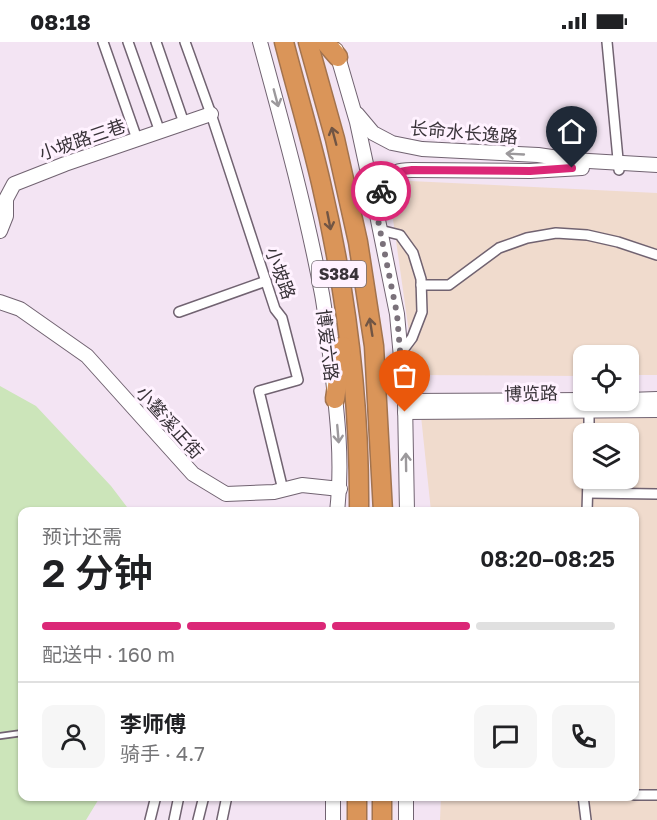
<!DOCTYPE html>
<html lang="zh">
<head>
<meta charset="utf-8">
<style>
  :root { --surface:#fff; --page:#f6f6f6; --text:#202124; --muted:#757577; --line:#e0e0e0; --accent:#db2777 }
  body { margin:0; font-family:"Golos Text","Noto Sans SC",sans-serif; background:var(--page); color:var(--text); height:100vh; display:flex; flex-direction:column; font-size:22px; white-space:nowrap }
  * { box-sizing:border-box; margin:0 }
  p { font-size:20px; color:var(--muted) }
  .icon { flex:none; width:33px; height:33px; fill:none; stroke:currentColor; stroke-width:2; stroke-linecap:round; stroke-linejoin:round }
  .map { position:relative; flex:1; overflow:hidden }
  .sheet { position:absolute; left:18px; top:465px; width:621px; height:294px; display:flex; flex-direction:column; background:var(--surface); border-radius:12px; box-shadow:0 2px 4px #0004 }
  .sheet>* { flex:none }
  .tools { position:absolute; left:573px; top:303px; display:grid; gap:12px }
  .tools a { display:grid; place-items:center; width:66px; height:66px; border-radius:12px; background:var(--surface); box-shadow:0 2px 4px #0004; font-size:30px }
  .pin { position:absolute; display:grid; place-items:center; width:51px; height:51px; color:#fff; margin:-62px -26px; border-radius:50% 50% 50% 0; rotate:-45deg; box-shadow:0 0 6px #0007 }
  .pin .icon { rotate:45deg }
  .courier { position:absolute; display:grid; place-items:center; width:60px; height:60px; margin:-30px; border:4px solid #db2777; border-radius:50%; background:#fff; color:#222; box-shadow:0 2px 8px #0007 }
  .headline em { font-style:normal; font-weight:600 }
  .headline div { display:flex; flex-direction:column-reverse }
  .headline { display:flex; align-items:center; justify-content:space-between; height:102px; padding:0 24px }
  h1 { font-size:39px; font-weight:600; line-height:45px }
  .bar { display:grid; grid-template-columns:repeat(4,1fr); gap:9px 6px; align-content:center; height:72px; padding:0 24px }
  .bar i { height:8px; border-radius:4px; background:var(--line) }
  .bar .selected { background:var(--accent) }
  .bar p { grid-column:span 4 }
  .line { display:flex; align-items:center; gap:15px; padding:0 24px; border-top:2px solid var(--line) }
  .line div { flex:1 }
  .round { display:grid; place-items:center; flex:none; width:63px; height:63px; border-radius:12px; background:var(--page) }
  .status { display:flex; justify-content:space-between; align-items:center; height:42px; padding:0 30px; background:var(--surface); direction:ltr }
  .status svg { height:16px; fill:currentColor }
  .map>svg:first-child { display:block }
  .commercial { fill:#f0dbcd; fill-rule:evenodd }
  .green { fill:#cce5ba }
  .lines { fill:none; stroke-linecap:round; stroke-linejoin:round }
  .lane-casing { stroke:#716371; stroke-width:8 }
  .street-casing { stroke:#716371; stroke-width:12 }
  .secondary-casing { stroke:#716371; stroke-width:16 }
  .highway-casing { stroke:#a2734e; stroke-width:21 }
  .lane { stroke:#fff; stroke-width:4.5 }
  .street { stroke:#fff; stroke-width:9 }
  .secondary { stroke:#fff; stroke-width:14 }
  .highway { stroke:#da9559; stroke-width:18 }
  .oneway { stroke:#9c999c }
  .oneway2 { stroke:#715544 }
  .done { stroke:#7a717a; stroke-width:6; stroke-dasharray:0 10.8 }
  .route { stroke:#db2777; stroke-width:8 }
  .labels { text-anchor:middle; dominant-baseline:central; stroke-width:6; stroke-linejoin:round; paint-order:stroke }
  .shield { fill:#fff2ff; stroke:#746c74; stroke-width:1.5 }
  .shield-label { font-size:16px; font-weight:bold; fill:#393339 }
  .street-label { font-size:18px; fill:#393339; stroke:#fff2ff }
</style>
</head>
<body>
<div class="status"><b>08:18</b><svg viewBox="0 0 49 12"><path d="M0 12V9h3v3zM5 12V6h3v6zM10 12V3h3v9zM15 12V0h3v12zM26 1h20v11H26zM47 4h2v5h-2z"/></svg></div>
<div class="map">
<svg width="657" height="778" viewBox="0 0 657 778">
  <rect width="100%" height="100%" fill="#f3e4f3"/>
  <g class="commercial">
    <path d="M 410,139 L 657,151 L 657,333 L 629,333 L 628,314 L 584,314 L 583,334 L 415,333 L 391,163 L 397,147 Z"/>
    <path d="M 657,373 L 657,778 L 440,778 L 441,755 L 634,754 L 634,470 L 431,469 L 421,374 ZM 584,392 L 628,392 L 628,436 L 584,436 Z"/>
  </g>
  <path class="green" d="M 0,344 L 36,364 L 111,444 L 130,469 L 22,470 L 22,754 L 100,755 L 86,778 L 0,778 Z"/>
  <g class="lines">
    <g class="lane-casing">
      <path id="lane" d="M 0,694 L 22,691"/>
    </g>
    <g class="street-casing">
      <g id="street">
        <path d="M 103,0 L 137,97"/>
        <path d="M 128,0 L 160,90"/>
        <path d="M 156,0 L 184,81"/>
        <path d="M 185,0 L 211,72 L 275,267 L 282,276 L 298,338 L 259,349 L 283,448"/>
        <path d="M 607,0 L 619,128"/>
        <path d="M 380,188 L 400,193 L 413,211 L 421,237 L 422,270 L 412,296 L 400,312"/>
        <path d="M 421,243 L 449,243 L 499,206 L 527,196 L 556,191 L 587,193 L 618,200 L 657,213"/>
        <path d="M 179,270 L 266,239"/>
        <path d="M 589,392 L 589,368"/>
        <path d="M 588,451 L 657,452"/>
        <path d="M 587,470 L 588,436"/>
        <path d="M 634,753 L 657,753"/>
        <path d="M 583,754 L 586,778"/>
        <path d="M 150,778 L 156,754"/>
        <path d="M 174,778 L 179,754"/>
        <path d="M 198,778 L 204,754"/>
        <path d="M 222,778 L 227,754"/>
      </g>
    </g>
    <g class="secondary-casing">
      <g id="secondary">
        <path d="M 260,0 C 283,84 306,167 322,252 C 326,274 328,297 331,320 C 337,370 343,419 337,470"/>
        <path d="M 336,8 L 357,80 L 377,173 L 397,272 L 405,359 L 407,470"/>
        <path d="M 357,72 L 373,91 L 392,101 L 422,107 L 538,113 L 572,118 L 657,123"/>
        <path d="M 378,165 C 380,153 384,136 397,130 C 401,128 408,128 412,128 L 530,129 L 582,126"/>
        <path d="M 0,189 L 6,174 L 6,157 L 14,142 L 65,122 L 211,72"/>
        <path d="M 0,260 L 20,267 L 87,314 L 193,432 L 226,452 L 274,450 L 302,443 L 340,447"/>
        <path d="M 628,358 L 657,357"/>
        <path d="M 405,359 L 584,358"/>
        <path d="M 405,370 L 657,368"/>
        <path d="M 406,754 L 406,778"/>
        <path d="M 333,778 L 333,754"/>
      </g>
    </g>
    <g class="highway-casing">
      <g id="highway">
        <path d="M 284,0 C 296,47 310,93 321,141 C 346,248 360,359 359,470"/>
        <path d="M 308,0 L 335,97 L 358,200 L 374,304 L 383,470"/>
        <path d="M 325,0 L 338,15"/>
        <path d="M 335,357 L 343,304"/>
        <path d="M 357,778 L 357,754"/>
        <path d="M 382,778 L 382,754"/>
      </g>
    </g>
    <use href="#lane" class="lane"/>
    <use href="#street" class="street"/>
    <use href="#secondary" class="secondary"/>
    <use href="#highway" class="highway"/>
  </g>
  <defs><path id="oneway-shaft" d="M-6 0H5M1.5-3L5.5 0L1.5 3" fill="none" stroke-width="1.6" stroke-linecap="round" stroke-linejoin="round" transform="scale(1.5)"/></defs>
  <g class="oneway">
    <use href="#oneway-shaft" transform="translate(276 56) rotate(75)"/>
    <use href="#oneway-shaft" transform="translate(515 112) rotate(-177)"/>
    <use href="#oneway-shaft" transform="translate(338 392) rotate(85)"/>
    <use href="#oneway-shaft" transform="translate(406 420) rotate(-91)"/>
  </g>
  <g class="oneway2">
    <use href="#oneway-shaft" transform="translate(334 94) rotate(-105)"/>
    <use href="#oneway-shaft" transform="translate(329 179) rotate(79)"/>
    <use href="#oneway-shaft" transform="translate(371 285) rotate(-99)"/>
  </g>
  <g class="lines">
    <path class="done" d="M 381,149 L 380,152 L 377,173 L 397,272 L 405,370"/>
    <path class="route" d="M 381,149 C 390,132 393,130 412,128 L 530,129 L 572,126"/>
  </g>
  <g class="labels">
    <rect class="shield" x="312" y="219" width="54" height="26" rx="4.5"/>
    <g class="shield-label">
      <text x="339" y="232">S384</text>
    </g>
    <g class="street-label">
      <text transform="translate(464 90) rotate(5)">长命水长逸路</text>
      <text transform="translate(82 97) rotate(-19)">小坡路三巷</text>
      <text transform="translate(281 231) rotate(70)">小坡路</text>
      <text transform="translate(328 303) rotate(83)">博爱六路</text>
      <text transform="translate(531 351) rotate(-1)">博览路</text>
      <text transform="translate(170 380) rotate(48)">小鳌溪正街</text>
    </g>
  </g>
</svg>
<div class="tools">
<a><svg class="icon" aria-label="locate" viewBox="0 0 24 24"><circle cx="12" cy="12" r="6"/><path d="M12 2v4M12 18v4M2 12h4M18 12h4"/></svg></a>
<a><svg class="icon" aria-label="layers" viewBox="0 0 24 24"><path d="M12 4l9 5-9 5-9-5zM3 14l9 5 9-5"/></svg></a>
</div>
<div class="pin" style="left:405px;top:370px;background:#ea580c"><svg class="icon" aria-label="bag" viewBox="0 0 24 24"><path d="M5 8h14l-1 12H6zM9 8a3 3 0 0 1 6 0"/></svg></div>
<div class="pin" style="left:572px;top:126px;background:#1f2937"><svg class="icon" aria-label="home" viewBox="0 0 24 24"><path d="M3 11l9-7 9 7M6 9v11h12V9"/></svg></div>
<div class="courier" style="left:381px;top:149px"><svg class="icon" aria-label="bike" viewBox="0 0 24 24"><circle cx="6" cy="16" r="4"/><circle cx="18" cy="16" r="4"/><path d="M6 16l4-8h5l3 8M10 8l3 8H6M13 5h3"/></svg></div>
<section class="sheet">
<div class="headline"><div><h1>2 分钟</h1><p>预计还需</p></div><em>08:20–08:25</em></div>
<div class="bar"><i class="selected"></i><i class="selected"></i><i class="selected"></i><i></i><p>配送中 · 160 m</p></div>
<div class="line" style="height:108px"><a class="round"><svg class="icon" aria-label="person" viewBox="0 0 24 24"><circle cx="12" cy="8" r="4"/><path d="M4 21q1-7 8-7t8 7"/></svg></a><div><b>李师傅</b><p>骑手 · 4.7</p></div><a class="round"><svg class="icon" aria-label="chat" viewBox="0 0 24 24"><path d="M4 5h16v11H9l-5 4z"/></svg></a><a class="round"><svg class="icon" aria-label="phone" viewBox="0 0 24 24"><path d="M5 4h4l2 5-3 2q2 4 5 5l2-3 5 2v4C11 20 4 13 5 4z"/></svg></a></div>
</section>
</div>
</body>
</html>
